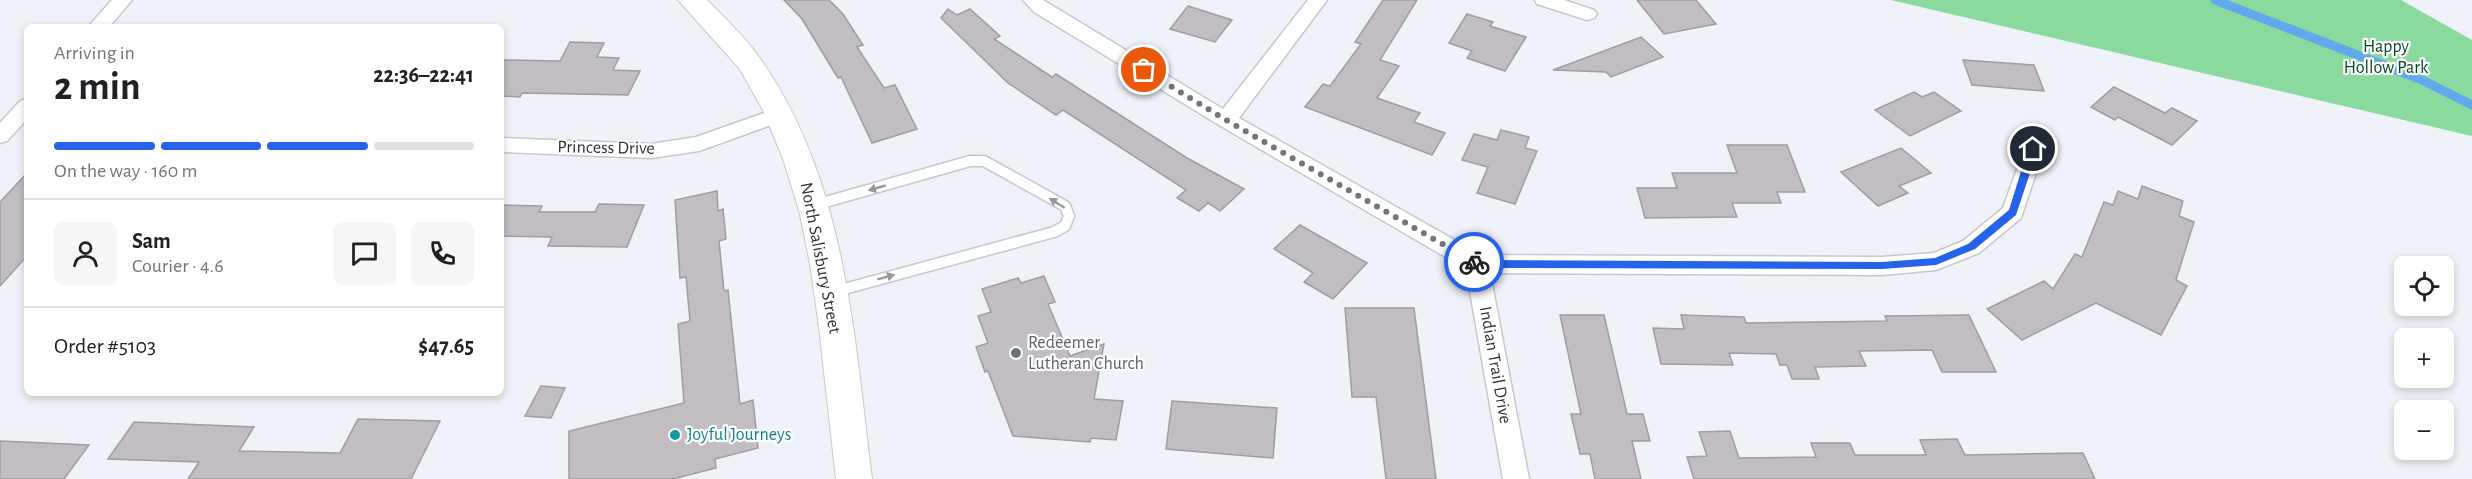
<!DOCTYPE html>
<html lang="en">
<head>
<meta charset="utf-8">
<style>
  :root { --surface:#fff; --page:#f6f6f6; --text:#202124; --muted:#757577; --line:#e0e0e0; --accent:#2563eb }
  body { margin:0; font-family:"Alegreya Sans",sans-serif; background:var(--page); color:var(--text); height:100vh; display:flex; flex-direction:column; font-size:22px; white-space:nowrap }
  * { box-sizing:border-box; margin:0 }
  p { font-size:20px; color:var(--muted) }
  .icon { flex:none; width:33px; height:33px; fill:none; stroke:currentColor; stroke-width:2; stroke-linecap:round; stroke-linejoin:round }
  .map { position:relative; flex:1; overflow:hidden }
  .panel { position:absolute; left:24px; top:24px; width:480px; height:372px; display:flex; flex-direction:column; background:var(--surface); border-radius:9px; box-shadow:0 3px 9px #0003 }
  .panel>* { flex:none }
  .tools { position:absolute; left:2394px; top:256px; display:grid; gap:12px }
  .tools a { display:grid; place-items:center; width:60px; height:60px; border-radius:9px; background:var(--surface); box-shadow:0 3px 9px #0003; font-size:30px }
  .pin { position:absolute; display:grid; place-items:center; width:51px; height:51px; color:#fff; margin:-26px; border:3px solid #fff; border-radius:50%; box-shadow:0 2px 6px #0007 }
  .courier { position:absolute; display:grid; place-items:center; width:60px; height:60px; margin:-30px; border:4px solid #2563eb; border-radius:50%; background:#fff; color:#222; box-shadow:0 2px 8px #0007 }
  .summary em { font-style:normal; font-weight:700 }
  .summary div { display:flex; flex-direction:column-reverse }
  .summary { display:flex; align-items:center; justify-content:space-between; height:102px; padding:0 30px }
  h1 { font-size:39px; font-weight:700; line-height:45px }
  .bar { display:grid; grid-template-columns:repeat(4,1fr); gap:9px 6px; align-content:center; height:72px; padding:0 30px }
  .bar i { height:8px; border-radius:4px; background:var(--line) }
  .bar .on { background:var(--accent) }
  .bar p { grid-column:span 4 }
  .line { display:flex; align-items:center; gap:15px; padding:0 30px; border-top:2px solid var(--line) }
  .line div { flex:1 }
  .round { display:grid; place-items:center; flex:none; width:63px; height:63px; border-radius:9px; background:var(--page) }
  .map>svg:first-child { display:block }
  .green { fill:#8ad99e }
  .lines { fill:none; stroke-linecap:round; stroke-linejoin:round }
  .stream { stroke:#60a9ed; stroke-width:9 }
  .building { fill:#c1bdc3; stroke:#a09ca2; stroke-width:1.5 }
  .lane-casing { stroke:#c4c9ce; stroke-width:13 }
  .street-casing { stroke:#c4c9ce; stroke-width:3 }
  .secondary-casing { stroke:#c4c9ce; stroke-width:2 }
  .lane { stroke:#fff; stroke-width:10 }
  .street { fill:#fff; fill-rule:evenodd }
  .secondary { fill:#fff; fill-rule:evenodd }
  .oneway { fill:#98989a }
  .route { fill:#2563eb }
  .done { stroke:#737679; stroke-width:6; stroke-dasharray:0 10.8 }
  .worship-dot { fill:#6b7280; stroke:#fff; stroke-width:2 }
  .culture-dot { fill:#0f9aa8; stroke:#fff; stroke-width:2 }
  .labels { text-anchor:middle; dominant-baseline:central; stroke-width:4.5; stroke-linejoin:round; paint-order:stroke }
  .park-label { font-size:18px; fill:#024821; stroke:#fff }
  .street-label { font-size:18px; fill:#303234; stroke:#fff }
  .worship-label { font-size:18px; fill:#5b616d; stroke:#fff; text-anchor:start }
  .culture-label { font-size:18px; fill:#0d838f; stroke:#fff; text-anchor:start }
</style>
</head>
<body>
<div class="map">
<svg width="2472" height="479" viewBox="0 0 2472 479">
  <rect width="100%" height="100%" fill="#eff3f9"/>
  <path class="green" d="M 1891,0 L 2401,0 L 2472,40 L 2472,136 Z"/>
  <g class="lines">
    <path class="stream" d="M 2215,0 L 2422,80 L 2472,105"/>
  </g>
  <g class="building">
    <path d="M 784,0 L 829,0 L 843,14 L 863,45 L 857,47 L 884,88 L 895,85 L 917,129 L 872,143 L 841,77 L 838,78 L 802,19 Z"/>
    <path d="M 1383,0 L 1417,0 L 1380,60 L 1399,66 L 1377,98 L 1420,113 L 1414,122 L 1445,133 L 1432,155 L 1305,107 L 1323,84 L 1330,86 L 1361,44 L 1355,42 Z"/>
    <path d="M 1637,0 L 1696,0 L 1716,24 L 1664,34 Z"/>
    <path d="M 1188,6 L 1232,20 L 1215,42 L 1170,29 Z"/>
    <path d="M 948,9 L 957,15 L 970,9 L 1000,36 L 994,39 L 1052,77 L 1056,74 L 1187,158 L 1244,189 L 1220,211 L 1208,203 L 1199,211 L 1177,198 L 1186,190 L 1063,110 L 1056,115 L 1008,83 L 941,18 Z"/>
    <path d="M 1467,14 L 1493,22 L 1490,26 L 1526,37 L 1505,71 L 1467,58 L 1472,51 L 1449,43 Z"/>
    <path d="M 1641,37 L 1663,57 L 1611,77 L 1606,72 L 1553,70 Z"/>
    <path d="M 570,42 L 604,43 L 597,57 L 619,58 L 613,70 L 640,71 L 628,95 L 522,93 L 520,97 L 501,96 L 501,60 L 560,61 Z"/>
    <path d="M 1963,60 L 2034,65 L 2044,91 L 1972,85 Z"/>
    <path d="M 2114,87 L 2165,113 L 2172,108 L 2197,121 L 2172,145 L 2118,117 L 2115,120 L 2091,107 Z"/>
    <path d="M 1914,92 L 1922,97 L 1934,92 L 1961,111 L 1910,136 L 1875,110 Z"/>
    <path d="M 1501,130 L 1529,137 L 1525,148 L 1537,151 L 1515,204 L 1477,193 L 1488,167 L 1462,160 L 1474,134 L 1497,140 Z"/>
    <path d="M 1727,145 L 1787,145 L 1805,192 L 1777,192 L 1781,203 L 1732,203 L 1737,217 L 1645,218 L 1637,188 L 1677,188 L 1672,173 L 1737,173 Z"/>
    <path d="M 1901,148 L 1931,173 L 1899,186 L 1908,193 L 1878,206 L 1841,172 Z"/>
    <path d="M 27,173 L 27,256 L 0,286 L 0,202 Z"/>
    <path d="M 2142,186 L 2183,201 L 2179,216 L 2194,222 L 2176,280 L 2187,286 L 2161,335 L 2096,303 L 2022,340 L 1987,309 L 2044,281 L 2053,289 L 2075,254 L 2082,257 L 2104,202 L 2113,205 L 2118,191 L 2138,199 Z"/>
    <path d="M 717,191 L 718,211 L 723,209 L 726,239 L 719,241 L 724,291 L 728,290 L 740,404 L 753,400 L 758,448 L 715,459 L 716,468 L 673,479 L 569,479 L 569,431 L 684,403 L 678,324 L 690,321 L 686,277 L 680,278 L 675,200 Z"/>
    <path d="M 599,204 L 644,205 L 627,247 L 548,246 L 552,237 L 501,236 L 501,205 L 542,206 L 539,212 L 595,212 Z"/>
    <path d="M 1300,225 L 1367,263 L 1333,299 L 1304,282 L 1313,273 L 1274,249 Z"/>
    <path d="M 1044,276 L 1055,302 L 1048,304 L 1070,356 L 1104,344 L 1094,399 L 1123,401 L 1116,440 L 1091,438 L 1090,442 L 1013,436 L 988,371 L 985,372 L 976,347 L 988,343 L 978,316 L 991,312 L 982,289 L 1018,278 L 1021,283 Z"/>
    <path d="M 1345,308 L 1414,308 L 1436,479 L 1386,479 L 1376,397 L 1352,397 Z"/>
    <path d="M 1560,315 L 1604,315 L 1627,414 L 1643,414 L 1650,441 L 1632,441 L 1641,479 L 1595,479 L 1590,454 L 1580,454 L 1571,414 L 1581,414 Z"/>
    <path d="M 1681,315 L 1744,317 L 1746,323 L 1887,321 L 1885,316 L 1969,315 L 1996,372 L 1942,372 L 1932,350 L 1859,351 L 1866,366 L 1815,367 L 1819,379 L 1792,379 L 1787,365 L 1780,365 L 1776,354 L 1729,353 L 1733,365 L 1661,364 L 1653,328 L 1684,329 Z"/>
    <path d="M 541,386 L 565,388 L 551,418 L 525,416 Z"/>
    <path d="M 1172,401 L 1277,408 L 1273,458 L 1166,449 Z"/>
    <path d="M 358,419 L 440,421 L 411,479 L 188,479 L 199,462 L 108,459 L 134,422 L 254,427 L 239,451 L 340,453 Z"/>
    <path d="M 1730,431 L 1739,458 L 1816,457 L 1811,443 L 1850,443 L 1855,455 L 1926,455 L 1920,440 L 1957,439 L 1965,455 L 2083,453 L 2095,479 L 1694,479 L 1687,457 L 1707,456 L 1699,432 Z"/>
    <path d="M 0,441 L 89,445 L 64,479 L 0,479 Z"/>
  </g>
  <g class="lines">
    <g class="lane-casing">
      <path id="lane" d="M 815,205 L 970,161 L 984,161 L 1065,206 L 1069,216 L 1065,226 L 1054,232 L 833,292"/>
    </g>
    <g class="street-casing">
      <g id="street">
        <path d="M 112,0 L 132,0 L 109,27 L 88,27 Z"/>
        <path d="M 1023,0 L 1043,0 L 1223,109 L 1308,0 L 1327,0 L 1239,118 L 1481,255 L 1882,257 L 1934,253 L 1963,241 L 2003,208 L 2026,144 L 2033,142 L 2040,144 L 2044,149 L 2021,218 L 1979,253 L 1936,270 L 1882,275 L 1490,273 L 1529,479 L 1503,479 L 1466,269 L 1219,125 L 1034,12 Z"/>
        <path d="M 1535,0 L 1564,0 L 1594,10 L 1597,14 L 1594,18 L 1587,20 L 1537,4 Z"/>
        <path d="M 27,99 L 27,119 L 7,141 L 0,143 L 0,123 L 20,101 Z"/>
        <path d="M 778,108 L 785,110 L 788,115 L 785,120 L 699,151 L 651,158 L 501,152 L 501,138 L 651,144 L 696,137 Z"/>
      </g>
    </g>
    <g class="secondary-casing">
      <path id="secondary" d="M 678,0 L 707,0 C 725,18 744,36 759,57 C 846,179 854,335 872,479 L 836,479 L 818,319 L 810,264 L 799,210 L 783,159 L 763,110 L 739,68 Z"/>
    </g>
    <use href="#lane" class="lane"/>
    <use href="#street" class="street"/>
    <use href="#secondary" class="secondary"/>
  </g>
  <defs><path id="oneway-solid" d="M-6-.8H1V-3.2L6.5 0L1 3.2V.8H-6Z" transform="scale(1.5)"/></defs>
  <g class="oneway">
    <use href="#oneway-solid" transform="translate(877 188) rotate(164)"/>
    <use href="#oneway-solid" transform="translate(1057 203) rotate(-148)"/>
    <use href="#oneway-solid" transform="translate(886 277) rotate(-15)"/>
  </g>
  <path class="route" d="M 2033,146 L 2038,149 L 2016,215 L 1975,249 L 1936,265 L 1882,269 L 1477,268 L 1469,262 L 1474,258 L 1479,260 L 1882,262 L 1935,258 L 1968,244 L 2009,210 L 2028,149 Z"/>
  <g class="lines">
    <path class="done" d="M 1144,70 L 1226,120 L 1474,262"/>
  </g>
  <circle class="worship-dot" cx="1016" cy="353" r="6"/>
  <circle class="culture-dot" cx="675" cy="435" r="6"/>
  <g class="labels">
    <g class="park-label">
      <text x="2386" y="47">Happy<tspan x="2386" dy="21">Hollow Park</tspan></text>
    </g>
    <g class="street-label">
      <text transform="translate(606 148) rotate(1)">Princess Drive</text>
      <text transform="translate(820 258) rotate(79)">North Salisbury Street</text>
      <text transform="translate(1495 365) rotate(80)">Indian Trail Drive</text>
    </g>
    <g class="worship-label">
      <text x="1028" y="343">Redeemer<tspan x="1028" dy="21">Lutheran Church</tspan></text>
    </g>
    <g class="culture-label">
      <text x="687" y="435">Joyful Journeys</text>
    </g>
  </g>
</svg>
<div class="tools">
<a><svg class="icon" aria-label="locate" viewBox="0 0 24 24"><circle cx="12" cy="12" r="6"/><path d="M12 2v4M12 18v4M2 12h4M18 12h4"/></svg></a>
<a>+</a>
<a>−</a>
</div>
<div class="pin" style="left:1144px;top:70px;background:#ea580c"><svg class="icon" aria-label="bag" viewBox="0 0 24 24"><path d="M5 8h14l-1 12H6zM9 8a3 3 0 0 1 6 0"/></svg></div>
<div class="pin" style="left:2033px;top:149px;background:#1f2937"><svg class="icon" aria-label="home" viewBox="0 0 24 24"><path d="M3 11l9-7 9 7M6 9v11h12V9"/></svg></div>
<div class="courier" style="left:1474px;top:262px"><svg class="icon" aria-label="bike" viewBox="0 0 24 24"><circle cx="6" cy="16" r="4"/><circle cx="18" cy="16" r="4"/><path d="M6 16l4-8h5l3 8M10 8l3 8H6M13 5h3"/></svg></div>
<section class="panel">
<div class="summary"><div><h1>2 min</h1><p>Arriving in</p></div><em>22:36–22:41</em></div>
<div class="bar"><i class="on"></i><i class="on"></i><i class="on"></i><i></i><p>On the way · 160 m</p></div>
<div class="line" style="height:108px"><a class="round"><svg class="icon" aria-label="person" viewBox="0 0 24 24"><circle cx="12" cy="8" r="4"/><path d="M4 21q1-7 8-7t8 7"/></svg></a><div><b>Sam</b><p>Courier · 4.6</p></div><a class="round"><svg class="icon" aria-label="chat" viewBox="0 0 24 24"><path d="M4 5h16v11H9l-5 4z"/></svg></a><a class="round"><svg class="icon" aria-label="phone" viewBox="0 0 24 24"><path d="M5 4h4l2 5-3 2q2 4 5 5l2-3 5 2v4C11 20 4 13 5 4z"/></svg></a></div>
<div class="line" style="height:78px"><div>Order #5103</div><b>$47.65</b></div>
</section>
</div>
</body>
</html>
